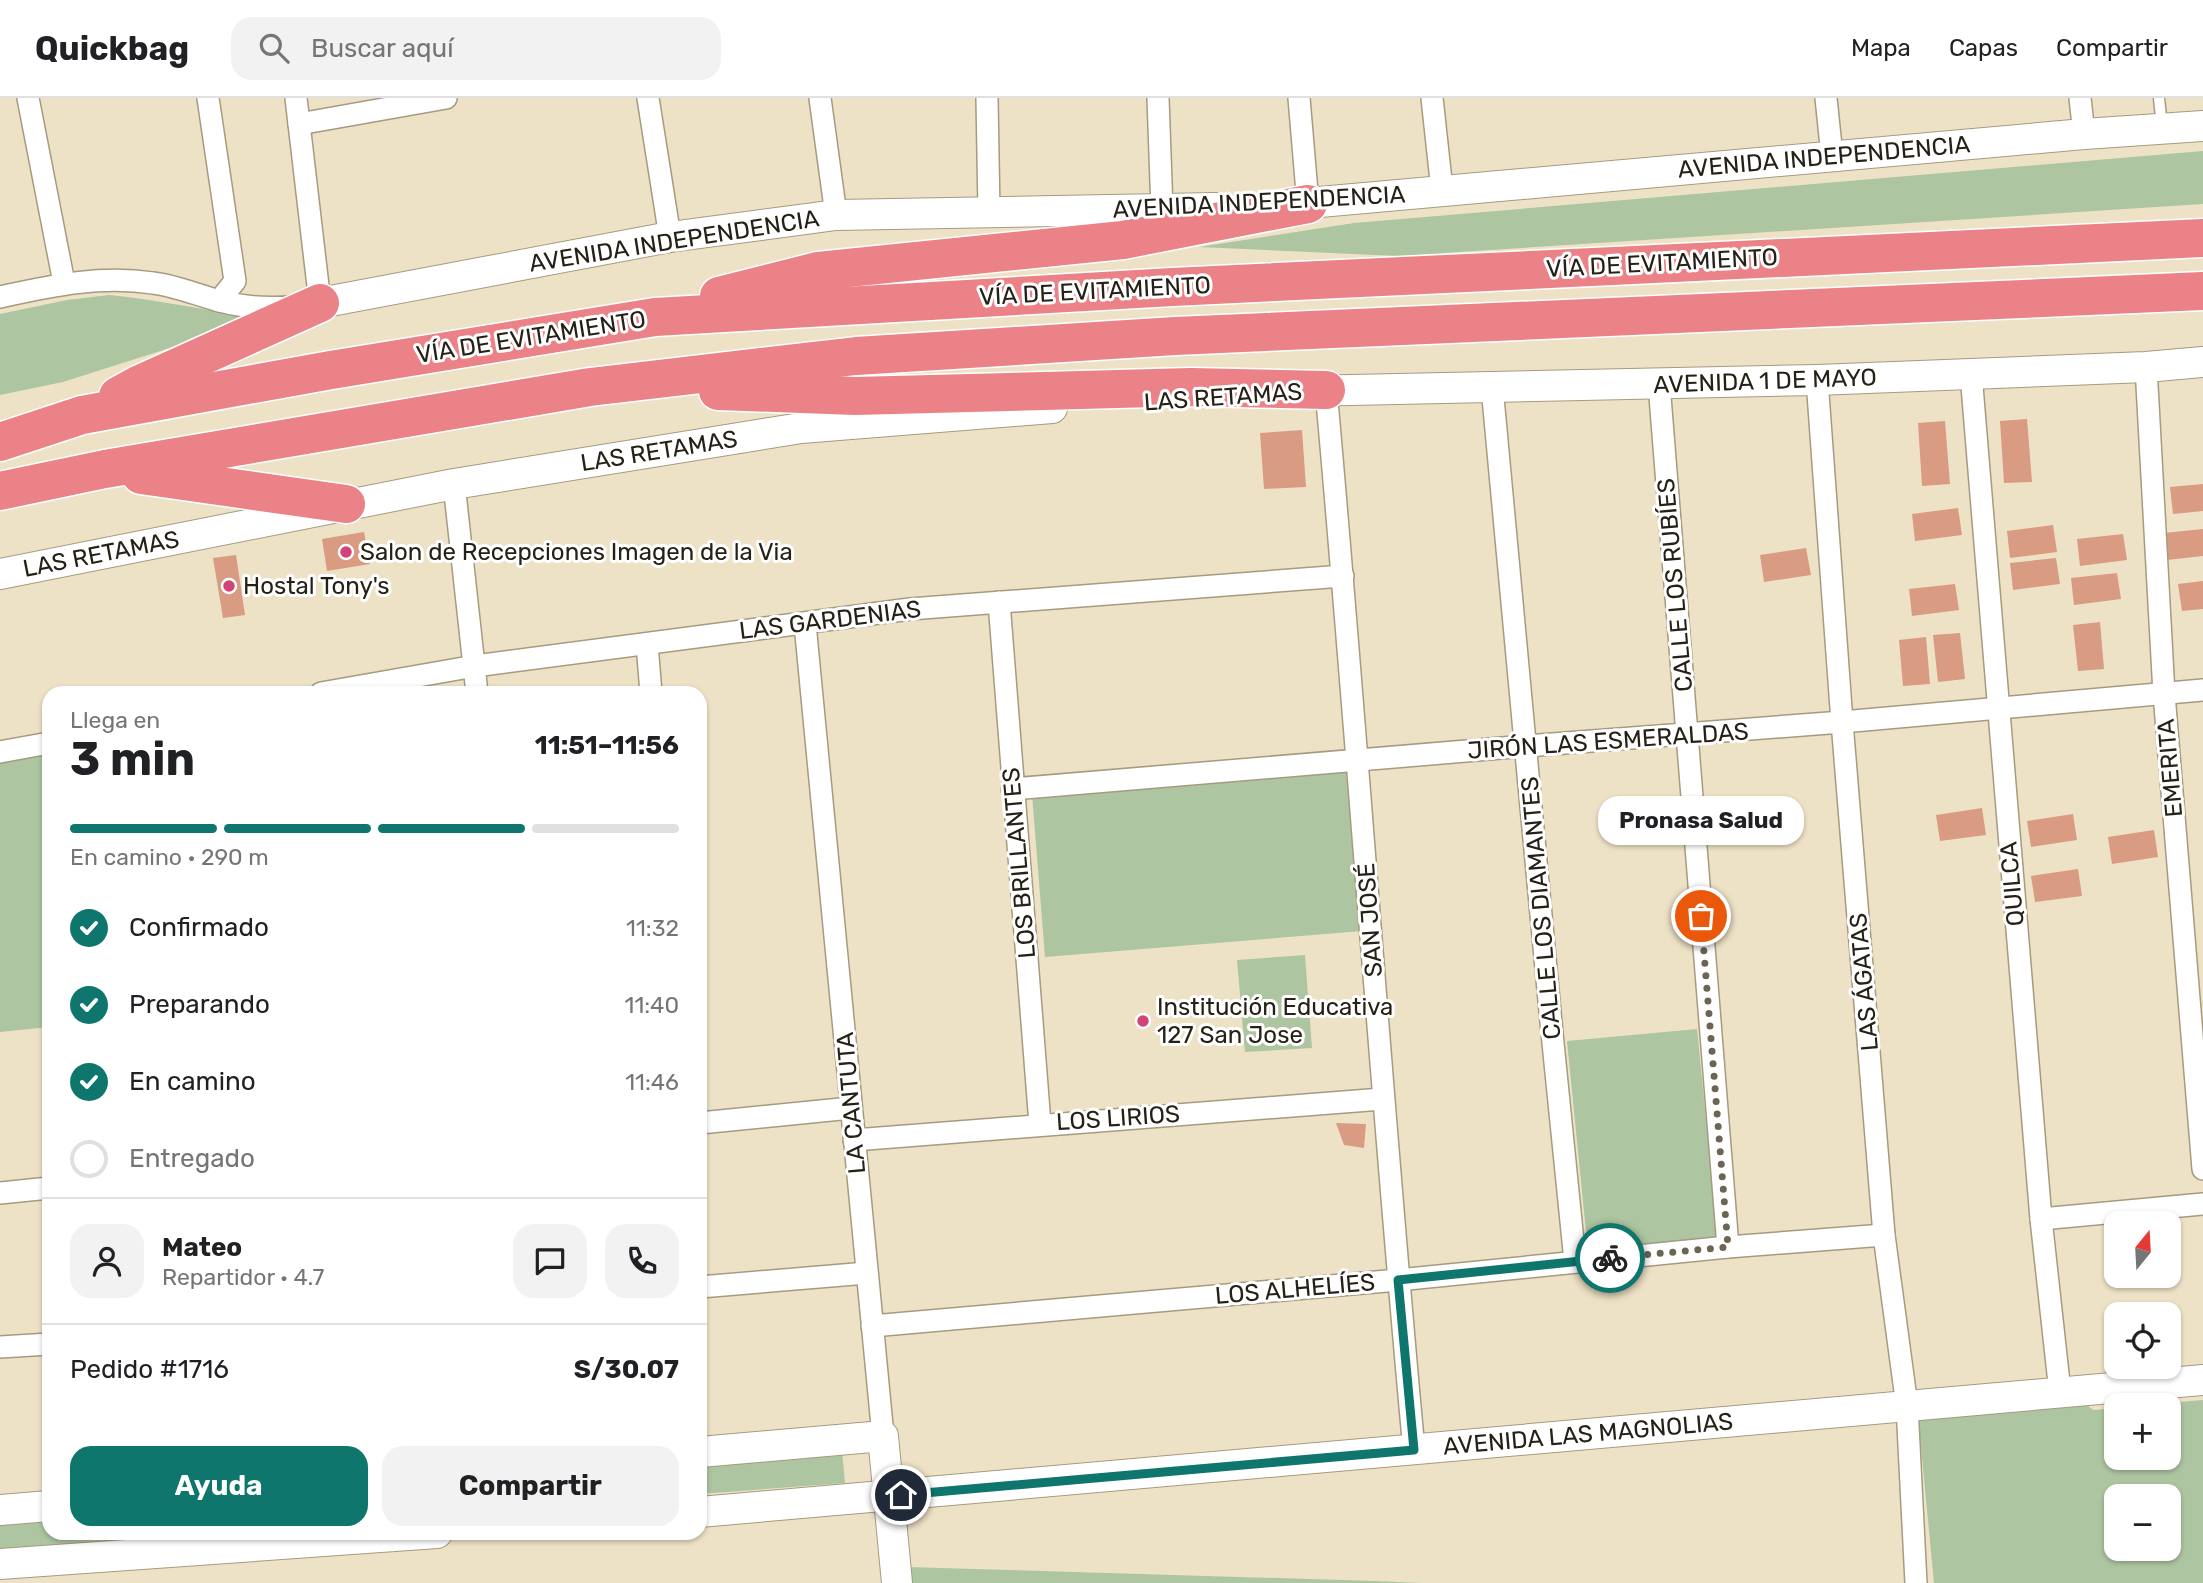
<!DOCTYPE html>
<html lang="es">
<head>
<meta charset="utf-8">
<style>
  :root { --surface:#fff; --page:#f2f2f2; --text:#202124; --muted:#757577; --line:#e0e0e0; --accent:#0f766e }
  body { margin:0; font-family:Rubik,sans-serif; background:var(--page); color:var(--text); height:100vh; display:flex; flex-direction:column; font-size:26px; white-space:nowrap }
  * { box-sizing:border-box; margin:0 }
  p { font-size:23px; color:var(--muted) }
  .icon { flex:none; width:38px; height:38px; fill:none; stroke:currentColor; stroke-width:2; stroke-linecap:round; stroke-linejoin:round }
  .map { position:relative; flex:1; overflow:hidden }
  .drawer { position:absolute; left:42px; top:588px; width:665px; height:854px; display:flex; flex-direction:column; background:var(--surface); border-radius:21px; box-shadow:0 2px 5px #0004 }
  .drawer>* { flex:none }
  .needle { width:46px; rotate:18deg }
  .controls { position:absolute; left:2104px; top:1113px; display:grid; gap:14px }
  .controls a { display:grid; place-items:center; width:77px; height:77px; border-radius:14px; background:var(--surface); box-shadow:0 2px 5px #0004; font-size:35px }
  .pin { position:absolute; display:grid; place-items:center; width:60px; height:60px; color:#fff; margin:-30px; border:4px solid #fff; border-radius:50%; box-shadow:0 2px 7px #0007 }
  .courier { position:absolute; display:grid; place-items:center; width:70px; height:70px; margin:-35px; border:5px solid #0f766e; border-radius:50%; background:#fff; color:#222; box-shadow:0 2px 9px #0007 }
  .bubble { position:absolute; height:49px; border-radius:21px; background:var(--surface); box-shadow:0 2px 5px #0004; font-size:23px; font-weight:700; line-height:49px; text-align:center }
  .head em { font-style:normal; font-weight:700 }
  .head div { display:flex; flex-direction:column-reverse }
  .head { display:flex; align-items:center; justify-content:space-between; height:119px; padding:0 28px }
  h1 { font-size:46px; font-weight:700; line-height:52px }
  .bar { display:grid; grid-template-columns:repeat(4,1fr); gap:10px 7px; align-content:center; height:84px; padding:0 28px }
  .bar i { height:9px; border-radius:5px; background:var(--line) }
  .bar .on { background:var(--accent) }
  .bar p { grid-column:span 4 }
  .line { display:flex; align-items:center; gap:18px; padding:0 28px; border-top:2px solid var(--line) }
  .line div { flex:1 }
  .round { display:grid; place-items:center; flex:none; width:74px; height:74px; border-radius:21px; background:var(--page) }
  ol { padding:0 28px; list-style:none }
  li { display:flex; align-items:center; gap:21px; height:77px }
  li p { margin-inline-start:auto }
  li .icon { padding:7px; border-radius:50%; background:var(--accent); color:#fff; stroke-width:4 }
  li:last-child { color:var(--muted) }
  li i { width:38px; height:38px; border:4px solid var(--line); border-radius:50% }
  .cta { display:flex; gap:14px; margin-top:auto; padding:14px 28px }
  .cta a { flex:1; height:80px; border-radius:21px; background:var(--accent); color:#fff; font-size:28px; font-weight:700; line-height:80px; text-align:center }
  .cta a+a { background:var(--page); color:var(--text) }
  header { display:flex; align-items:center; gap:42px; box-sizing:border-box; height:98px; padding:0 35px; background:var(--surface); border-bottom:2px solid var(--line) }
  header strong { font-size:33px }
  nav { display:flex; gap:38px; margin-inline-start:auto; font-size:24px }
  .search { width:490px; height:63px; background:var(--page); display:flex; align-items:center; gap:18px; box-sizing:border-box; padding:0 24px; border-radius:21px; color:var(--muted); font-size:26px }
  .map>svg:first-child { display:block }
  .green { fill:#adc6a1; fill-rule:evenodd }
  .building { fill:#d99b81 }
  .lines { fill:none; stroke-linecap:round; stroke-linejoin:round }
  .lane-casing { stroke:#a69a80; stroke-width:13 }
  .street-casing { stroke:#a69a80; stroke-width:24 }
  .secondary-casing { stroke:#a69a80; stroke-width:32 }
  .highway-casing { stroke:#fff; stroke-width:41 }
  .lane { stroke:#fff; stroke-width:10 }
  .street { stroke:#fff; stroke-width:21 }
  .secondary { stroke:#fff; stroke-width:30 }
  .highway { stroke:#eb8287; stroke-width:38 }
  .done { stroke:#6c6554; stroke-width:7; stroke-dasharray:0 12.6 }
  .route { stroke:#0f766e; stroke-width:9 }
  .poi-dot { fill:#d14576; stroke:#fff; stroke-width:2.5 }
  .labels { text-anchor:middle; dominant-baseline:central; stroke-width:6; stroke-linejoin:round; paint-order:stroke }
  .street-label { font-size:24px; fill:#262117; stroke:#fff }
  .poi-label { font-size:24px; fill:#262117; stroke:#fff; text-anchor:start }
</style>
</head>
<body>
<header>
<strong>Quickbag</strong>
<div class="search"><svg class="icon" aria-label="search" viewBox="0 0 24 24"><circle cx="10" cy="10" r="6"/><path d="M15 15l6 6"/></svg>Buscar aquí</div>
<nav><a>Mapa</a><a>Capas</a><a>Compartir</a></nav>
</header>
<div class="map">
<svg width="2203" height="1485" viewBox="0 0 2203 1485">
  <rect width="100%" height="100%" fill="#eee2c6"/>
  <g class="green">
    <path d="M 2203,53 L 2203,106 L 1398,158 L 1199,149 L 1354,125 Z"/>
    <path d="M 109,197 C 162,202 214,215 267,219 L 63,284 L 0,297 L 0,216 L 67,202 Z"/>
    <path d="M 49,652 L 49,929 L 0,934 L 0,662 Z"/>
    <path d="M 1346,673 L 1362,833 L 1045,859 L 1032,696 Z"/>
    <path d="M 1305,857 L 1312,950 L 1245,954 L 1237,862 Z"/>
    <path d="M 1697,931 L 1718,1142 L 1588,1154 L 1567,943 Z"/>
    <path d="M 2203,1302 L 2203,1485 L 1934,1485 L 1918,1318 L 2081,1304 L 2094,1312 L 2116,1310 L 2116,1360 L 2168,1360 L 2168,1307 L 2143,1307 ZM 2116,1398 L 2168,1398 L 2168,1451 L 2116,1451 Z"/>
    <path d="M 842,1353 L 845,1385 L 700,1396 L 700,1364 Z"/>
    <path d="M 49,1420 L 49,1435 L 263,1435 L 0,1452 L 0,1424 Z"/>
    <path d="M 907,1469 L 1376,1483 L 1421,1485 L 909,1485 Z"/>
  </g>
  <g class="building">
    <path d="M 2027,321 L 2032,384 L 2004,385 L 2000,323 Z"/>
    <path d="M 1945,323 L 1950,386 L 1922,388 L 1918,325 Z"/>
    <path d="M 1302,332 L 1306,389 L 1264,391 L 1260,335 Z"/>
    <path d="M 2203,386 L 2203,413 L 2173,416 L 2170,389 Z"/>
    <path d="M 1958,410 L 1962,437 L 1915,443 L 1912,416 Z"/>
    <path d="M 2053,427 L 2057,454 L 2010,460 L 2007,433 Z"/>
    <path d="M 2203,431 L 2203,458 L 2167,462 L 2164,435 Z"/>
    <path d="M 364,434 L 370,466 L 327,473 L 322,441 Z"/>
    <path d="M 2123,436 L 2127,462 L 2080,468 L 2077,441 Z"/>
    <path d="M 1806,450 L 1811,477 L 1764,484 L 1760,457 Z"/>
    <path d="M 236,457 L 245,517 L 223,520 L 213,460 Z"/>
    <path d="M 2056,460 L 2060,486 L 2013,492 L 2010,465 Z"/>
    <path d="M 2117,475 L 2121,501 L 2074,507 L 2071,480 Z"/>
    <path d="M 2203,483 L 2203,511 L 2182,513 L 2178,486 Z"/>
    <path d="M 1955,486 L 1959,512 L 1912,518 L 1909,491 Z"/>
    <path d="M 2100,524 L 2104,571 L 2078,573 L 2073,527 Z"/>
    <path d="M 1960,535 L 1965,581 L 1938,584 L 1933,537 Z"/>
    <path d="M 1926,539 L 1930,586 L 1903,588 L 1899,542 Z"/>
    <path d="M 1982,710 L 1986,737 L 1940,743 L 1936,717 Z"/>
    <path d="M 2073,716 L 2077,742 L 2031,749 L 2027,723 Z"/>
    <path d="M 2154,732 L 2158,759 L 2112,766 L 2108,739 Z"/>
    <path d="M 2078,771 L 2082,798 L 2035,804 L 2031,778 Z"/>
    <path d="M 1336,1025 L 1366,1026 L 1364,1050 L 1344,1047 Z"/>
  </g>
  <g class="lines">
    <g class="lane-casing">
      <path id="lane" d="M 2159,0 L 2162,29"/>
    </g>
    <g class="street-casing">
      <g id="street">
        <path d="M 28,0 L 64,185"/>
        <path d="M 208,0 L 235,183 L 219,203"/>
        <path d="M 648,0 L 670,139"/>
        <path d="M 820,0 L 836,117"/>
        <path d="M 987,0 L 989,114"/>
        <path d="M 1158,0 L 1162,113"/>
        <path d="M 1299,0 L 1308,106"/>
        <path d="M 1432,0 L 1442,92"/>
        <path d="M 1826,0 L 1832,58"/>
        <path d="M 2080,0 L 2084,36"/>
        <path d="M 299,26 L 446,0"/>
        <path d="M 0,199 C 51,188 100,177 153,185 C 177,188 197,197 220,203 C 253,212 287,211 320,205 L 296,0"/>
        <path d="M 2146,269 L 2164,596 L 2203,1071"/>
        <path d="M 1971,276 L 2041,1121 L 2060,1294"/>
        <path d="M 1817,282 L 1842,624 L 1884,1137 L 1907,1308 L 1916,1485"/>
        <path d="M 1659,286 L 1728,1149"/>
        <path d="M 1492,289 L 1552,935 L 1575,1163"/>
        <path d="M 1326,292 C 1358,645 1381,999 1414,1352"/>
        <path d="M 454,386 L 477,595"/>
        <path d="M 999,504 L 1040,1026"/>
        <path d="M 805,526 L 883,1338"/>
        <path d="M 647,546 L 651,595"/>
        <path d="M 321,595 L 475,568 L 910,511 L 1343,478"/>
        <path d="M 0,654 L 49,645"/>
        <path d="M 1012,691 L 1526,648 L 1842,624 L 2203,592"/>
        <path d="M 700,1025 L 851,1010"/>
        <path d="M 854,1042 L 1382,1001"/>
        <path d="M 0,1095 L 49,1090"/>
        <path d="M 2041,1121 L 2203,1106"/>
        <path d="M 700,1189 L 867,1175"/>
        <path d="M 872,1228 L 1398,1182 L 1728,1149 L 1884,1137"/>
        <path d="M 0,1249 L 49,1246"/>
      </g>
    </g>
    <g class="secondary-casing">
      <g id="secondary">
        <path d="M 1286,107 L 2084,36 L 2203,28"/>
        <path d="M 320,205 L 670,139 L 836,117 L 1215,110"/>
        <path d="M 1304,293 L 1817,282 L 2146,269 L 2203,264"/>
        <path d="M 0,476 L 454,386 L 801,330 L 1052,310"/>
        <path d="M 700,1354 L 883,1338 L 897,1485"/>
        <path d="M 0,1412 L 49,1408"/>
        <path d="M 700,1414 L 2203,1282"/>
        <path d="M 0,1466 L 437,1435"/>
      </g>
    </g>
    <g class="highway-casing">
      <g id="highway">
        <path d="M 719,198 L 818,173 L 1123,142 L 1308,106"/>
        <path d="M 718,293 L 855,298 L 1191,289 L 1326,292"/>
        <path d="M 118,298 L 140,286 L 320,205"/>
        <path d="M 0,344 L 82,317 L 331,272 L 655,219 L 1172,189 L 2203,140"/>
        <path d="M 141,377 L 346,406"/>
        <path d="M 0,393 L 105,371 L 590,289 L 856,258 L 1175,238 L 2203,193"/>
      </g>
    </g>
    <use href="#lane" class="lane"/>
    <use href="#street" class="street"/>
    <use href="#secondary" class="secondary"/>
    <use href="#highway" class="highway"/>
  </g>
  <g class="lines">
    <path class="done" d="M 1610,1160 L 1728,1149 L 1701,818"/>
    <path class="route" d="M 901,1397 L 1414,1352 L 1398,1182 L 1610,1160"/>
  </g>
  <g class="poi-dot">
    <circle cx="346" cy="454" r="7"/>
    <circle cx="229" cy="488" r="7"/>
    <circle cx="1143" cy="923" r="7"/>
  </g>
  <g class="labels">
    <g class="street-label">
      <text transform="translate(1824 59) rotate(-5)">AVENIDA INDEPENDENCIA</text>
      <text transform="translate(1259 104) rotate(-3)">AVENIDA INDEPENDENCIA</text>
      <text transform="translate(674 143) rotate(-9)">AVENIDA INDEPENDENCIA</text>
      <text transform="translate(1662 165) rotate(-3)">VÍA DE EVITAMIENTO</text>
      <text transform="translate(1095 193) rotate(-3)">VÍA DE EVITAMIENTO</text>
      <text transform="translate(531 239) rotate(-9)">VÍA DE EVITAMIENTO</text>
      <text transform="translate(1765 283) rotate(-2)">AVENIDA 1 DE MAYO</text>
      <text transform="translate(1223 299) rotate(-4)">LAS RETAMAS</text>
      <text transform="translate(659 353) rotate(-9)">LAS RETAMAS</text>
      <text transform="translate(101 456) rotate(-11)">LAS RETAMAS</text>
      <text transform="translate(1675 487) rotate(-95)">CALLE LOS RUBÍES</text>
      <text transform="translate(830 522) rotate(-7)">LAS GARDENIAS</text>
      <text transform="translate(1608 643) rotate(-4)">JIRÓN LAS ESMERALDAS</text>
      <text transform="translate(2170 670) rotate(-95)">EMERITA</text>
      <text transform="translate(1019 765) rotate(-95)">LOS BRILLANTES</text>
      <text transform="translate(2012 786) rotate(-95)">QUILCA</text>
      <text transform="translate(1541 810) rotate(-95)">CALLE LOS DIAMANTES</text>
      <text transform="translate(1370 822) rotate(-94)">SAN JOSÉ</text>
      <text transform="translate(1864 884) rotate(-95)">LAS ÁGATAS</text>
      <text transform="translate(851 1005) rotate(-95)">LA CANTUTA</text>
      <text transform="translate(1118 1020) rotate(-4)">LOS LIRIOS</text>
      <text transform="translate(1295 1191) rotate(-5)">LOS ALHELÍES</text>
      <text transform="translate(1588 1336) rotate(-5)">AVENIDA LAS MAGNOLIAS</text>
    </g>
    <g class="poi-label">
      <text x="360" y="454">Salon de Recepciones Imagen de la Via</text>
      <text x="243" y="488">Hostal Tony's</text>
      <text x="1157" y="909">Institución Educativa<tspan x="1157" dy="28">127 San Jose</tspan></text>
    </g>
  </g>
</svg>
<div class="controls">
<a><svg class="needle" viewBox="-14 -14 28 28"><path d="M0-13l5 13h-10z" fill="#e53935"/><path d="M0 13l5-13h-10z" fill="#757577"/></svg></a>
<a><svg class="icon" aria-label="locate" viewBox="0 0 24 24"><circle cx="12" cy="12" r="6"/><path d="M12 2v4M12 18v4M2 12h4M18 12h4"/></svg></a>
<a>+</a>
<a>−</a>
</div>
<div class="pin" style="left:1701px;top:818px;background:#ea580c"><svg class="icon" aria-label="bag" viewBox="0 0 24 24"><path d="M5 8h14l-1 12H6zM9 8a3 3 0 0 1 6 0"/></svg></div>
<div class="pin" style="left:901px;top:1397px;background:#1f2937"><svg class="icon" aria-label="home" viewBox="0 0 24 24"><path d="M3 11l9-7 9 7M6 9v11h12V9"/></svg></div>
<div class="courier" style="left:1610px;top:1160px"><svg class="icon" aria-label="bike" viewBox="0 0 24 24"><circle cx="6" cy="16" r="4"/><circle cx="18" cy="16" r="4"/><path d="M6 16l4-8h5l3 8M10 8l3 8H6M13 5h3"/></svg></div>
<div class="bubble" style="left:1598px;top:698px;width:206px">Pronasa Salud</div>
<section class="drawer">
<div class="head"><div><h1>3 min</h1><p>Llega en</p></div><em>11:51–11:56</em></div>
<div class="bar"><i class="on"></i><i class="on"></i><i class="on"></i><i></i><p>En camino · 290 m</p></div>
<ol>
<li><svg class="icon" aria-label="check" viewBox="0 0 24 24"><path d="M5 12l5 5 9-10"/></svg>Confirmado<p>11:32</p></li>
<li><svg class="icon" aria-label="check" viewBox="0 0 24 24"><path d="M5 12l5 5 9-10"/></svg>Preparando<p>11:40</p></li>
<li><svg class="icon" aria-label="check" viewBox="0 0 24 24"><path d="M5 12l5 5 9-10"/></svg>En camino<p>11:46</p></li>
<li><i></i>Entregado</li>
</ol>
<div class="line" style="height:126px"><a class="round"><svg class="icon" aria-label="person" viewBox="0 0 24 24"><circle cx="12" cy="8" r="4"/><path d="M4 21q1-7 8-7t8 7"/></svg></a><div><b>Mateo</b><p>Repartidor · 4.7</p></div><a class="round"><svg class="icon" aria-label="chat" viewBox="0 0 24 24"><path d="M4 5h16v11H9l-5 4z"/></svg></a><a class="round"><svg class="icon" aria-label="phone" viewBox="0 0 24 24"><path d="M5 4h4l2 5-3 2q2 4 5 5l2-3 5 2v4C11 20 4 13 5 4z"/></svg></a></div>
<div class="line" style="height:91px"><div>Pedido #1716</div><b>S/30.07</b></div>
<div class="cta"><a>Ayuda</a><a>Compartir</a></div>
</section>
</div>
</body>
</html>
